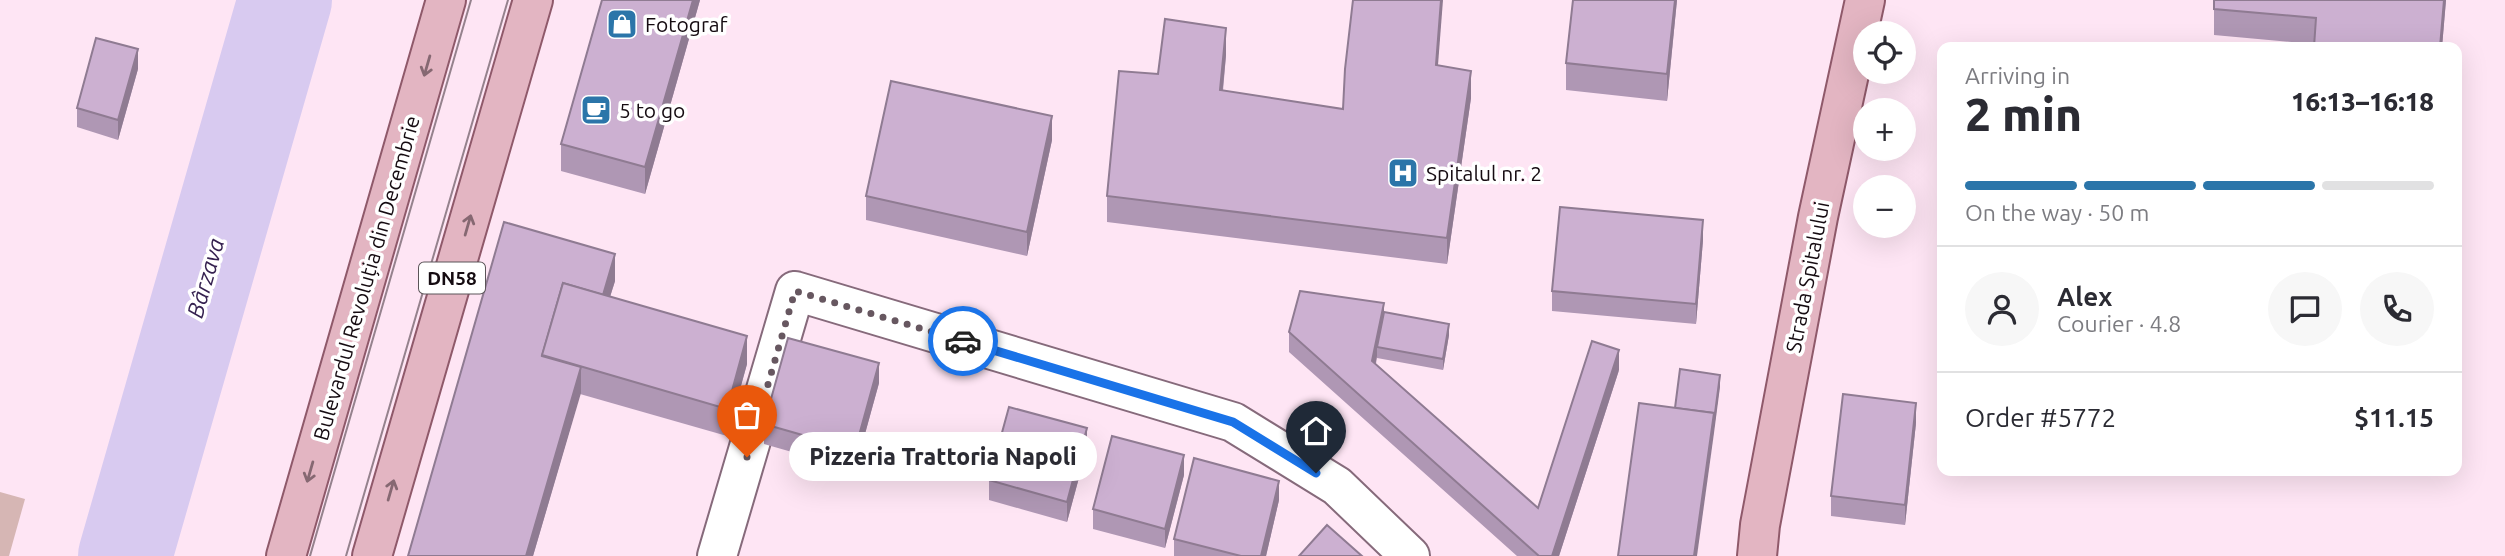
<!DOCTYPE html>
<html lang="en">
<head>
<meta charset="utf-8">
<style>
  :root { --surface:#fff; --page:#f7f7f7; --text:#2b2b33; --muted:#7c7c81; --line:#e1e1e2; --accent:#2b75a9 }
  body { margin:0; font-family:Ubuntu,sans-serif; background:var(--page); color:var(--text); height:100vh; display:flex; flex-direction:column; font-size:26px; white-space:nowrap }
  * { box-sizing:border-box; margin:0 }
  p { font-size:23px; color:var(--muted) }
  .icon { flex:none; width:38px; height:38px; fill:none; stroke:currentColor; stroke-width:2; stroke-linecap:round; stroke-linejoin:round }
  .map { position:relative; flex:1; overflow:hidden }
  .details { position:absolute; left:1937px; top:42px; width:525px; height:434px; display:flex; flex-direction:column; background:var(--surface); border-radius:14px; box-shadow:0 7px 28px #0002 }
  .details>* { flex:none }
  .tools { position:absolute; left:1853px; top:21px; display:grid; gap:14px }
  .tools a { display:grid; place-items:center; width:63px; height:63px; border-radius:50%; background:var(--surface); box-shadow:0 7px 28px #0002; font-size:35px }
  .pin { position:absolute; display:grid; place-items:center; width:60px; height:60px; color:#fff; margin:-72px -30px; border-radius:50% 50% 50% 0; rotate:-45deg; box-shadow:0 0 7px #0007 }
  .pin .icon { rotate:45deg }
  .courier { position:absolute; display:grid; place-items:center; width:70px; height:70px; margin:-35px; border:5px solid #1a73e8; border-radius:50%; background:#fff; color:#222; box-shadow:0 2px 9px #0007 }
  .bubble { position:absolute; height:49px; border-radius:24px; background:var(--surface); box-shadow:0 7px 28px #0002; font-size:23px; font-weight:800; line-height:49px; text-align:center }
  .headline em { font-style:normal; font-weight:800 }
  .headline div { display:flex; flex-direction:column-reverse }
  .headline { display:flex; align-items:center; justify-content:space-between; height:119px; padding:0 28px }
  h1 { font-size:46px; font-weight:800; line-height:52px }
  .bar { display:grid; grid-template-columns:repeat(4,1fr); gap:10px 7px; align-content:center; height:84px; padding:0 28px }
  .bar i { height:9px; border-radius:5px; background:var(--line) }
  .bar .active { background:var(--accent) }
  .bar p { grid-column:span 4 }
  .line { display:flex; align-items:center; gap:18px; padding:0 28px; border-top:2px solid var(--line) }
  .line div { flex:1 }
  .round { display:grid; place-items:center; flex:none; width:74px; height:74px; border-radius:37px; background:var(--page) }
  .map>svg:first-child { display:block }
  .green { fill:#d6b6b4 }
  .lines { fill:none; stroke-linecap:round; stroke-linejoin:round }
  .river { stroke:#d8caf0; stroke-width:94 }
  .minor-casing { stroke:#866a7b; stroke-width:42 }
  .major-casing { stroke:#8f596a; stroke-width:42 }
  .minor { stroke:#fff; stroke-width:38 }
  .major { stroke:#e3b5c2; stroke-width:38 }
  .tram { stroke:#95828d; stroke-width:2 }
  .wall { fill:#af97b4 }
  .shaded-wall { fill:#8f7b92 }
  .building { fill:#ccb0d1; stroke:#8f7b92; stroke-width:2 }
  .oneway { stroke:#866872 }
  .done { stroke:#675760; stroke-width:7; stroke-dasharray:0 12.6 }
  .route { stroke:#1a73e8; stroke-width:9 }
  .labels { text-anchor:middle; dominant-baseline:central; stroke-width:7; stroke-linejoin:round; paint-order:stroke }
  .shield { fill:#fff; stroke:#5b5458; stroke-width:2 }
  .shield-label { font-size:19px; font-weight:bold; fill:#150b11 }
  .poi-label { font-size:21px; fill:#150b11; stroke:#fff; text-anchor:start }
  .street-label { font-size:21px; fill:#150b11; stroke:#fff }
  .water-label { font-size:23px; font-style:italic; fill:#352150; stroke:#fff }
</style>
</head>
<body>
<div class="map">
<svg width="2505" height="556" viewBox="0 0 2505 556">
  <rect width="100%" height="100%" fill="#fee5f4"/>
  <path class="green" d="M 0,492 L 25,499 L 9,556 L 0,556 Z"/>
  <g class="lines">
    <path class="river" d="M 125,556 L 285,0"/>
    <g class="minor-casing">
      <path id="minor" d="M 717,556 L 795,291 L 1233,422 L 1337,486 L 1410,556"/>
    </g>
    <g class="major-casing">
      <g id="major">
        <path d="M 286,556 L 446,0"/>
        <path d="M 372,556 L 533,0"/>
        <path d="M 1757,556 L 1760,525 L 1818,217 L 1865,0"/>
      </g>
    </g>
    <use href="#minor" class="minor"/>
    <use href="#major" class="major"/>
    <g class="tram">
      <path d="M 310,556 L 471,0"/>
      <path d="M 346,556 L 508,0"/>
    </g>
  </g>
  <g class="wall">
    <path d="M 602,0 L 700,0 L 645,194 L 561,171 L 561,144 Z"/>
    <path d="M 1573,0 L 1677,0 L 1667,101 L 1566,90 L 1566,63 Z"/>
    <path d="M 2214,0 L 2446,0 L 2442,47 L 2314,44 L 2214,35 Z"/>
    <path d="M 1226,55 L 1223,91 L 1343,109 L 1438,65 L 1471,98 L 1447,264 L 1107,222 L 1107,196 L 1158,74 Z"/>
    <path d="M 138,69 L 118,140 L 77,127 L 77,108 Z"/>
    <path d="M 1052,140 L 1027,256 L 866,220 L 866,196 Z"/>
    <path d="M 504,222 L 615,281 L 610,297 L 747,364 L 727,436 L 580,394 L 533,556 L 408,556 Z"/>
    <path d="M 1703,240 L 1696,324 L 1552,311 L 1552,291 Z"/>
    <path d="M 1384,312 L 1449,335 L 1443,370 L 1377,358 L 1377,356 L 1376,364 L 1538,508 L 1619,370 L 1559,556 L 1517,556 L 1289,352 L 1289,332 Z"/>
    <path d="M 879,383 L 855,470 L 764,444 L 764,424 Z"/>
    <path d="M 1916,423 L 1905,525 L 1831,516 L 1831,496 Z"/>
    <path d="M 1087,448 L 1067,522 L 989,500 L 989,480 Z"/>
    <path d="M 1184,475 L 1165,548 L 1093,529 L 1093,509 Z"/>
    <path d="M 1279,500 L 1266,556 L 1174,556 L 1174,539 Z"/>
  </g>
  <g class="shaded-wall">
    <path d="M 693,0 L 700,0 L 645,194 L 645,167 Z"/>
    <path d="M 1441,0 L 1443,0 L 1436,91 L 1436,65 Z"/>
    <path d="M 1675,0 L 1677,0 L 1667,101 L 1667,74 Z"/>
    <path d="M 2444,0 L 2446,0 L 2442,47 L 2440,47 Z"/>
    <path d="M 1226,28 L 1226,55 L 1220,117 L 1220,90 Z"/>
    <path d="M 138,49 L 138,69 L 118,140 L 118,120 Z"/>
    <path d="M 1471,71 L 1471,98 L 1447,264 L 1447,238 Z"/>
    <path d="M 1052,116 L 1052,140 L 1027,256 L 1027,232 Z"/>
    <path d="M 1703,220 L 1703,240 L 1696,324 L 1696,304 Z"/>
    <path d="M 615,254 L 615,281 L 602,322 L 602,296 Z"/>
    <path d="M 1384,303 L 1384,323 L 1377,347 L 1377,356 L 1372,381 L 1372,361 Z"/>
    <path d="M 1449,324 L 1449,335 L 1443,370 L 1443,359 Z"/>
    <path d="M 747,336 L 747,364 L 727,436 L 727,409 Z"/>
    <path d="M 1619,350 L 1619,370 L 1559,556 L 1552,556 Z"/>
    <path d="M 879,363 L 879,383 L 855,470 L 855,450 Z"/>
    <path d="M 581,367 L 581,393 L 533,556 L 526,556 Z"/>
    <path d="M 1720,375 L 1720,387 L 1714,433 L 1714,421 Z"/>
    <path d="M 1916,403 L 1916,423 L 1905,525 L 1905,505 Z"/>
    <path d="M 1714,413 L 1714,433 L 1697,556 L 1694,556 Z"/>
    <path d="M 1087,428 L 1087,448 L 1067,522 L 1067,502 Z"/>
    <path d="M 1184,455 L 1184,475 L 1165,548 L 1165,529 Z"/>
    <path d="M 1279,481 L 1279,500 L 1266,556 L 1261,556 Z"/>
  </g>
  <g class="building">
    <path d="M 602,0 L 693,0 L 645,167 L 561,144 Z"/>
    <path d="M 1353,0 L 1441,0 L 1436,65 L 1471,71 L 1447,238 L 1107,196 L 1119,71 L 1158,74 L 1165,19 L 1226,28 L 1220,90 L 1343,109 L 1345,69 Z"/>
    <path d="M 1573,0 L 1675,0 L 1667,74 L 1566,63 Z"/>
    <path d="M 2214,0 L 2444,0 L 2440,47 L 2314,47 L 2316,18 L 2214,9 Z"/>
    <path d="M 96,38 L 138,49 L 118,120 L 77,108 Z"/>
    <path d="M 891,81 L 1052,116 L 1027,232 L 866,196 Z"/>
    <path d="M 1560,207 L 1703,220 L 1696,304 L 1552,291 Z"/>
    <path d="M 504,222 L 615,254 L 603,295 L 563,283 L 542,356 L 581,367 L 526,556 L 408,556 Z"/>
    <path d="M 563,283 L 747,336 L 727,409 L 542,355 Z"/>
    <path d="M 1300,291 L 1384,303 L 1372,361 L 1538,508 L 1592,341 L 1619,350 L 1552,556 L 1539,556 L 1289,332 Z"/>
    <path d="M 1384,312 L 1449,324 L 1443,359 L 1377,347 Z"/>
    <path d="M 788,338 L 879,363 L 855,450 L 764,424 Z"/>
    <path d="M 1680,369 L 1720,375 L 1714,421 L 1714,413 L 1675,408 Z"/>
    <path d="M 1843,394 L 1916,403 L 1905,505 L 1831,496 Z"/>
    <path d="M 1639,403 L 1714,413 L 1694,556 L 1618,556 Z"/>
    <path d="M 1009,407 L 1087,428 L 1067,502 L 989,480 Z"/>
    <path d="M 1112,436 L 1184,455 L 1165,529 L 1093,509 Z"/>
    <path d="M 1194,458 L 1279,481 L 1261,556 L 1241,556 L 1174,539 Z"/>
    <path d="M 1327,525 L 1362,556 L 1299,556 Z"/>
  </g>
  <defs><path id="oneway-shaft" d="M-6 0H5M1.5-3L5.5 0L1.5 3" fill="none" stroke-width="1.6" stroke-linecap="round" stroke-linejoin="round" transform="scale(1.75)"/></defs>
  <g class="oneway">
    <use href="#oneway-shaft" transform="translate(427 66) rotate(106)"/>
    <use href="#oneway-shaft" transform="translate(468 225) rotate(-74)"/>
    <use href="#oneway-shaft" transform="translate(310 472) rotate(106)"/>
    <use href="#oneway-shaft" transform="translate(391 490) rotate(-74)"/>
  </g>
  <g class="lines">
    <path class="done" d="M 747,457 L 795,291 L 963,341"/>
    <path class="route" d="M 963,341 L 1233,422 L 1316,473"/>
  </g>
  <defs>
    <g id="shop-square" transform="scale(1.575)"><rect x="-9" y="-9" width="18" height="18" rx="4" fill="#2b75a9" stroke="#fff"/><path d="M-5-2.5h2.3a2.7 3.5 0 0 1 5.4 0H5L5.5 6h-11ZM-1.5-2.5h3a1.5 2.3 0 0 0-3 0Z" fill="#fff"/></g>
    <g id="cafe-square" transform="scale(1.575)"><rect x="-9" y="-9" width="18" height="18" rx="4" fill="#2b75a9" stroke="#fff"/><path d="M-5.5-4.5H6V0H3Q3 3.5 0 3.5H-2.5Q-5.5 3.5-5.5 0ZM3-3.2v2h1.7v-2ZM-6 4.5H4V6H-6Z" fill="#fff"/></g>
    <g id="hospital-square" transform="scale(1.575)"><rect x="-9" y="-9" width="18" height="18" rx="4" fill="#2b75a9" stroke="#fff"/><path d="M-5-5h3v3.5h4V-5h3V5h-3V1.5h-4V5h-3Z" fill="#fff"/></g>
  </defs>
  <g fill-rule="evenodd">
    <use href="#shop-square" x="622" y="24"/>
    <use href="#cafe-square" x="596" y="110"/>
    <use href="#hospital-square" x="1403" y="173"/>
  </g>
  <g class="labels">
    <rect class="shield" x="419" y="262.5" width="66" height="31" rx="5"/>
    <g class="shield-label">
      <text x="452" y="278">DN58</text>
    </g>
    <g class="poi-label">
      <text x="645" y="24">Fotograf</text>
      <text x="619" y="110">5 to go</text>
      <text x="1426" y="173">Spitalul nr. 2</text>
    </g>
    <g class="street-label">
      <text transform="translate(1807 277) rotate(-79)">Strada Spitalului</text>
      <text transform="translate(366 278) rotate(-74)">Bulevardul Revoluția din Decembrie</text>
    </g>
    <g class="water-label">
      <text transform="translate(205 278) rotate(-74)">Bârzava</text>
    </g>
  </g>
</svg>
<div class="tools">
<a><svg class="icon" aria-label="locate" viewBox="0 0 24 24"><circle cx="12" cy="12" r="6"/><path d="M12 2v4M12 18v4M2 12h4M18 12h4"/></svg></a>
<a>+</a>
<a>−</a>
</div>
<div class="pin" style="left:747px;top:457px;background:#ea580c"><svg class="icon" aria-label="bag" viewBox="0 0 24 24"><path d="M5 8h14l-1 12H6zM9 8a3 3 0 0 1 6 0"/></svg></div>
<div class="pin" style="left:1316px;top:473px;background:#1f2937"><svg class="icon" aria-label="home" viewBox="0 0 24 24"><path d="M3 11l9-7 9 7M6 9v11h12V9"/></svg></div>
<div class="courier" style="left:963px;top:341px"><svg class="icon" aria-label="car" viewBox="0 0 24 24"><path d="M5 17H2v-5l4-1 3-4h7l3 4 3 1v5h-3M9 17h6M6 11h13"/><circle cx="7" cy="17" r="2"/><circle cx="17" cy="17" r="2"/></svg></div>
<div class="bubble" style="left:789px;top:432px;width:308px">Pizzeria Trattoria Napoli</div>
<section class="details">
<div class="headline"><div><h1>2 min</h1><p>Arriving in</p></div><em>16:13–16:18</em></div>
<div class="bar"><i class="active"></i><i class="active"></i><i class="active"></i><i></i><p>On the way · 50 m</p></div>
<div class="line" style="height:126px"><a class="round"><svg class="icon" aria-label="person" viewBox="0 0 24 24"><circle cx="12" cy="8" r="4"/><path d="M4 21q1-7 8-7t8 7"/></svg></a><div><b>Alex</b><p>Courier · 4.8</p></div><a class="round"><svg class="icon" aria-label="chat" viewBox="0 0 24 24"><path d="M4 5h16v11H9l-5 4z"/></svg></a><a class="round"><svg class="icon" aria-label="phone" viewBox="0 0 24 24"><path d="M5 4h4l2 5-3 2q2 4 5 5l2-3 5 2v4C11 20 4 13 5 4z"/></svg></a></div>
<div class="line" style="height:91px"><div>Order #5772</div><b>$11.15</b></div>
</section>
</div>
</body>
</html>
